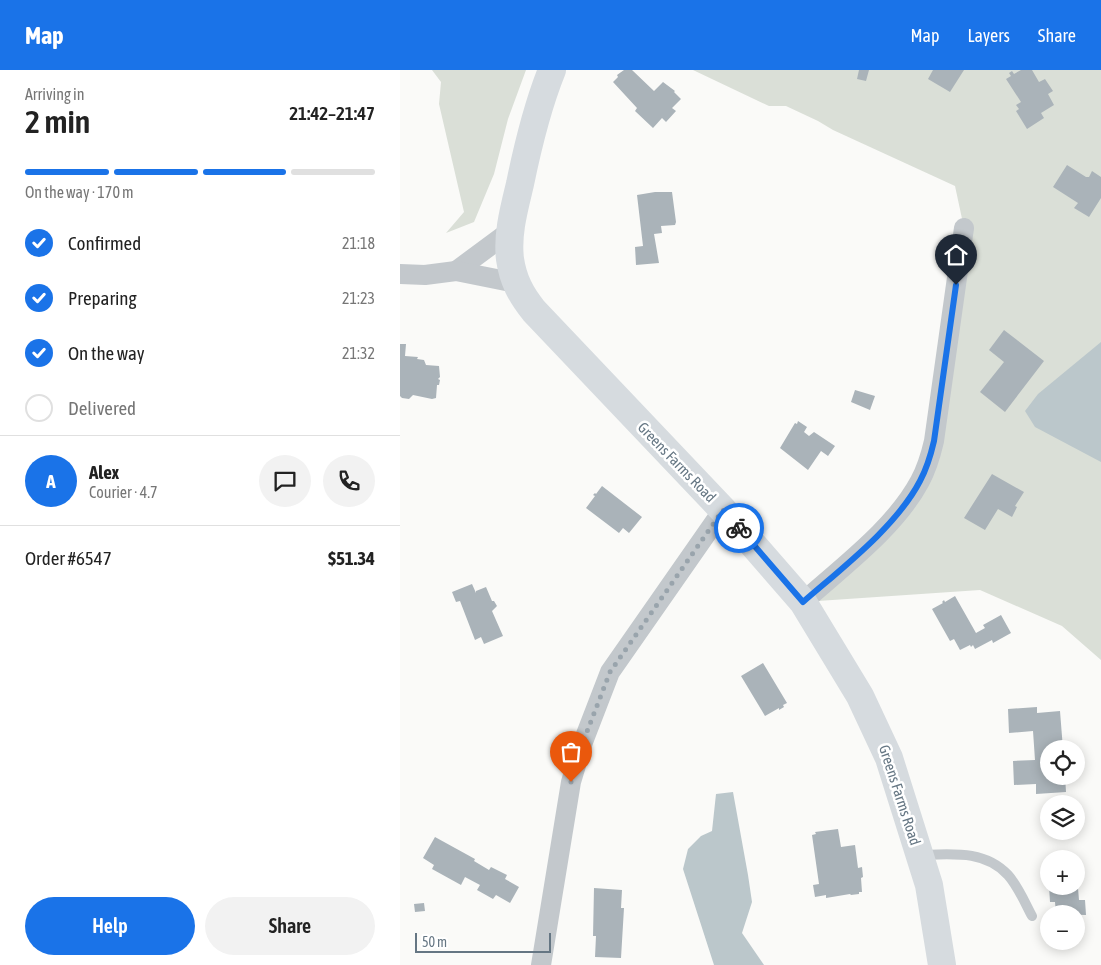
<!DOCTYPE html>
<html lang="en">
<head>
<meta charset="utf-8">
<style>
  :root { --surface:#fff; --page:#f2f2f2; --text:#222; --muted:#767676; --line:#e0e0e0; --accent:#1a73e8 }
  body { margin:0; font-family:"Asap Condensed",sans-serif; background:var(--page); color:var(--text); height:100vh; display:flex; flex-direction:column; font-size:19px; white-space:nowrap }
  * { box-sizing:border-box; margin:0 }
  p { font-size:16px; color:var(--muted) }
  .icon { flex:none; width:28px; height:28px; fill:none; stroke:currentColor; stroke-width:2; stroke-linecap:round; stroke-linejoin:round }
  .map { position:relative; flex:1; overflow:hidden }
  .panel { display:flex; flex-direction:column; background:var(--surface); width:400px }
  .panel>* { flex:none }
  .fabs { position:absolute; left:640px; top:670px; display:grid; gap:10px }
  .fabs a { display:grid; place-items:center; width:45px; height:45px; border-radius:50%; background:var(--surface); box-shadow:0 2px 12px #0003; font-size:25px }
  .scale { position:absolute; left:15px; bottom:12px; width:136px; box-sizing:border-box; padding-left:5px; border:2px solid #657683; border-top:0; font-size:14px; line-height:18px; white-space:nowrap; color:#657683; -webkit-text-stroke:4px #fff; paint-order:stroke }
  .pin { position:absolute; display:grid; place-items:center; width:42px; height:42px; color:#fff; margin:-51px -21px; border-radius:50% 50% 50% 0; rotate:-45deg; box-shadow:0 0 5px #0007 }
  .pin .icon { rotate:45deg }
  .courier { position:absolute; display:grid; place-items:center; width:50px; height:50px; margin:-25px; border:4px solid #1a73e8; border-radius:50%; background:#fff; color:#222; box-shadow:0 1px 6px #0007 }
  .overview em { font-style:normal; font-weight:600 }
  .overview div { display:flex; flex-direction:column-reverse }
  .overview { display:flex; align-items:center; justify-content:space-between; height:85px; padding:0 25px }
  h1 { font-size:32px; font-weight:600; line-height:38px }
  .bar { display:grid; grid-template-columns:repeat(4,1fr); gap:8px 5px; align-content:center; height:60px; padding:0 25px }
  .bar i { height:6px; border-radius:4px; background:var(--line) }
  .bar .selected { background:var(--accent) }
  .bar p { grid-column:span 4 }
  .line { display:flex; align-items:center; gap:12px; padding:0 25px; border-top:1px solid var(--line) }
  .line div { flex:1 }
  .round { display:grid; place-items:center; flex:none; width:52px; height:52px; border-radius:26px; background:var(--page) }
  ol { padding:0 25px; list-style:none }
  li { display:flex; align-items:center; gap:15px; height:55px }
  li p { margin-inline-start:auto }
  li .icon { padding:5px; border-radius:50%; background:var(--accent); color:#fff; stroke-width:4 }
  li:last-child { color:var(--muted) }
  li i { width:28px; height:28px; border:2px solid var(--line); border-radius:50% }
  .primary-button { display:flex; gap:10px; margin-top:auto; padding:10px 25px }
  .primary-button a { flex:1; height:58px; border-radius:30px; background:var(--accent); color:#fff; font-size:20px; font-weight:600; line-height:58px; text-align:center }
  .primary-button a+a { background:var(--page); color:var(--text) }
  header { display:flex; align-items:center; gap:30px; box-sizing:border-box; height:70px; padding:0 25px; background:var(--accent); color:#fff }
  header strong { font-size:24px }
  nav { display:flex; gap:28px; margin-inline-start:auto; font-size:18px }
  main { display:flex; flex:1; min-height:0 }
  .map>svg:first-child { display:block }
  .green { fill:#dadfd7 }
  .water { fill:#bbc7cb }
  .building { fill:#aab3b9 }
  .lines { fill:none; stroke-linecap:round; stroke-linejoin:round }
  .lane { stroke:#c3c8cc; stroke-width:10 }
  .street { stroke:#c3c8cc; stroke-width:20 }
  .secondary { stroke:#d6dbdf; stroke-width:28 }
  .done { stroke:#99a4ac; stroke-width:5; stroke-dasharray:0 9 }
  .route { stroke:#1a73e8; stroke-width:6 }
  .labels { text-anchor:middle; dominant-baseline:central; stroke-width:5; stroke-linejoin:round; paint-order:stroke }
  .street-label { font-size:15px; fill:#657683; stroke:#fff }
</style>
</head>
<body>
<header>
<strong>Map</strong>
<nav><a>Map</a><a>Layers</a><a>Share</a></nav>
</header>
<main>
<section class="panel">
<div class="overview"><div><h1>2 min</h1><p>Arriving in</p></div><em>21:42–21:47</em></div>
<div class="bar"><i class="selected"></i><i class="selected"></i><i class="selected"></i><i></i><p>On the way · 170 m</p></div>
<ol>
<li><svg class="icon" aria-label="check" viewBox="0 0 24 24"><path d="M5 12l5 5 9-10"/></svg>Confirmed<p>21:18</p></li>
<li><svg class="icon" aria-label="check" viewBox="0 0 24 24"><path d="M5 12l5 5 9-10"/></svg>Preparing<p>21:23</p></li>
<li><svg class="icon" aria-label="check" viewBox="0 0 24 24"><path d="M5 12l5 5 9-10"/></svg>On the way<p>21:32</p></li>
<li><i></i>Delivered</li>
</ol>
<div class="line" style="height:90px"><b class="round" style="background:var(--accent);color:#fff">A</b><div><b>Alex</b><p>Courier · 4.7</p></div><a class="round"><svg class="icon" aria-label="chat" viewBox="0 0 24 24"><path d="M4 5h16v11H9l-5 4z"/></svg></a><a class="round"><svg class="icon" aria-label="phone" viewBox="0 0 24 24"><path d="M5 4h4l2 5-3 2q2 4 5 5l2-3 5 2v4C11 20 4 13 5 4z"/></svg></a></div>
<div class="line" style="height:65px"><div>Order #6547</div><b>$51.34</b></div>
<div class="primary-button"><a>Help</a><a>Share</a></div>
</section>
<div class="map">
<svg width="701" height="895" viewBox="0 0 701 895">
  <rect width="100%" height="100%" fill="#fafaf8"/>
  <g class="green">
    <path d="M 32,0 L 126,0 L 108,49 L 94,104 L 74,152 L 46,163 L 64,142 L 39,34 L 41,12 Z"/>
    <path d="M 293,0 L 701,0 L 701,590 L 662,556 L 580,520 L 403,532 L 520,410 L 564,158 L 555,116 L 433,60 L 418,51 L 386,36 L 369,36 Z"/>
  </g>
  <g class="water">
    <path d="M 701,272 L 701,392 L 635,357 L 625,341 L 638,324 Z"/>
    <path d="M 333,722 L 348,805 L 352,832 L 342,863 L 364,895 L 314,895 L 283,799 L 288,779 L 301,766 L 312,761 L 316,724 Z"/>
  </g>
  <g class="building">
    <path d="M 224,0 L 232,0 L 254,21 L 263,12 L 275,21 L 274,22 L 281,29 L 272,38 L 276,41 L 266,52 L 262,48 L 253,58 L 235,41 L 237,38 L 213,12 L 218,7 L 217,5 Z"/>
    <path d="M 459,0 L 469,0 L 466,11 L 457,9 Z"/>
    <path d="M 533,0 L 564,0 L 550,22 L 528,9 Z"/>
    <path d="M 621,0 L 632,0 L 639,12 L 645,9 L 653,21 L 648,24 L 654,35 L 641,43 L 644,48 L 627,59 L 616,41 L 619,39 L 616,35 L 621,32 L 606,9 L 611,6 L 609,3 L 612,1 L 614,4 Z"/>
    <path d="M 667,95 L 686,107 L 689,107 L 692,101 L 701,107 L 701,128 L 689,147 L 674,138 L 678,133 L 653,117 Z"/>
    <path d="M 255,122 L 272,122 L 276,152 L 275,155 L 261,156 L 262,163 L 254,164 L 259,193 L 236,195 L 235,177 L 243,176 L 237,125 Z"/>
    <path d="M 604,260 L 644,291 L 605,342 L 580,322 L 604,292 L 589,280 Z"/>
    <path d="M 0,274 L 6,274 L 5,286 L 18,287 L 17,289 L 24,290 L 26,295 L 39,296 L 40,307 L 38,309 L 40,310 L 39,315 L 37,315 L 36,328 L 32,329 L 13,325 L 9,329 L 2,328 L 0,326 Z"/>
    <path d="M 455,320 L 475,326 L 470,340 L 451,332 Z"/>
    <path d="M 398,351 L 407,357 L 404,362 L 409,366 L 414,362 L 435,376 L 428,386 L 421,381 L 408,400 L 380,378 L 395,353 L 397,354 Z"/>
    <path d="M 592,404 L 624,422 L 615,436 L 617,437 L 612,447 L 598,439 L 585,460 L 564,448 Z"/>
    <path d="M 202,416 L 242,447 L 229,463 L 223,458 L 219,463 L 186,438 L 195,426 L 193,425 L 195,423 L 196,424 Z"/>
    <path d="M 72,514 L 76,523 L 76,521 L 86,517 L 92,531 L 94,531 L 97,536 L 92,541 L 103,566 L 84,574 L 81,567 L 75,570 L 60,531 L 56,532 L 52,522 Z"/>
    <path d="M 555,526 L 576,563 L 585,558 L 583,555 L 601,545 L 611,563 L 593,573 L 592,570 L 575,579 L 573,575 L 571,577 L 570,575 L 560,580 L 554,569 L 550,571 L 532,539 L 543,533 L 542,532 L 544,530 L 545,532 Z"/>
    <path d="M 363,593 L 387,633 L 383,635 L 384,637 L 379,640 L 379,638 L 365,646 L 341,606 Z"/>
    <path d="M 637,637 L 637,643 L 660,641 L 663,679 L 649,679 L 649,706 L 665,706 L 666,722 L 636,724 L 636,714 L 614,715 L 613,691 L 635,690 L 633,661 L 609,663 L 608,639 Z"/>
    <path d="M 438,759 L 441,777 L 455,775 L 458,798 L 462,797 L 463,807 L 461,808 L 462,822 L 459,822 L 459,824 L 451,825 L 450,824 L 426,828 L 426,825 L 415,827 L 413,815 L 419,814 L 412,765 L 416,764 L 415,762 Z"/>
    <path d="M 35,767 L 75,789 L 74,791 L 89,800 L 91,797 L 107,805 L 105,809 L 119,817 L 110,833 L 96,825 L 93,829 L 77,820 L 80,815 L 65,807 L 61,815 L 32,799 L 34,795 L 23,788 Z"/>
    <path d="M 649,816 L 676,816 L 676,818 L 678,818 L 679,830 L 685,830 L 686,845 L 656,844 L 655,832 L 650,832 Z"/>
    <path d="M 194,818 L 222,820 L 221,838 L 224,838 L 221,888 L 195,887 L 196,866 L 193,866 Z"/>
    <path d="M 24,833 L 25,841 L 15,842 L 14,834 Z"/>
  </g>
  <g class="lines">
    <path class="lane" d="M 521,785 C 552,784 585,780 608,805 C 618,816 625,833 632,846"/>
    <g class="street">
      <path d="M 56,201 L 110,161"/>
      <path d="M 0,204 L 25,205 L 56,201 L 116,213"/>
      <path d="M 403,532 C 443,496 495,458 520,411 C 527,398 531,384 534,371 L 564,158"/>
      <path d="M 141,895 L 171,712 L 183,672 L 210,602 L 323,440"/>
    </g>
    <path class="secondary" d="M 152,0 C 137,37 128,75 120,114 C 114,139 107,164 110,189 C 113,210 121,225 134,241 L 323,440 L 403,532 L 460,626 L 489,688 L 529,815 L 542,895"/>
  </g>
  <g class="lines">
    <path class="done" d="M 171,712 L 183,672 L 210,602 L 323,440 L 339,458"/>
    <path class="route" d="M 339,458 L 403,532 C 442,498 496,457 520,411 C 527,398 531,384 534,371 L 556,215"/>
  </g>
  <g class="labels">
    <g class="street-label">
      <text transform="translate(277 392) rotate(46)">Greens Farms Road</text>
      <text transform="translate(500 725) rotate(72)">Greens Farms Road</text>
    </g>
  </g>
</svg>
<div class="fabs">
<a><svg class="icon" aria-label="locate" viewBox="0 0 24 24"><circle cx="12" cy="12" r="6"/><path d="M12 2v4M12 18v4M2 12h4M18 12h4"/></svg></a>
<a><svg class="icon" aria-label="layers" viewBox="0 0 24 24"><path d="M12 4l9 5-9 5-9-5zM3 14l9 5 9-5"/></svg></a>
<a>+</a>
<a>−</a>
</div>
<div class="scale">50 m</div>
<div class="pin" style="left:171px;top:712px;background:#ea580c"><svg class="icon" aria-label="bag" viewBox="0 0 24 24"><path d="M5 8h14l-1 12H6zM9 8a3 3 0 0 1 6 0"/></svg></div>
<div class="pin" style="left:556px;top:215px;background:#1f2937"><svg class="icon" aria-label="home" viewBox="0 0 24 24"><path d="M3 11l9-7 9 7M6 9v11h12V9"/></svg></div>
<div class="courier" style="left:339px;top:458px"><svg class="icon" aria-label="bike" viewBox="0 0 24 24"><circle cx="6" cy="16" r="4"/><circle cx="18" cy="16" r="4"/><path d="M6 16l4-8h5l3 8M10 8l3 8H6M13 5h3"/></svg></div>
</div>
</main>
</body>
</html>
